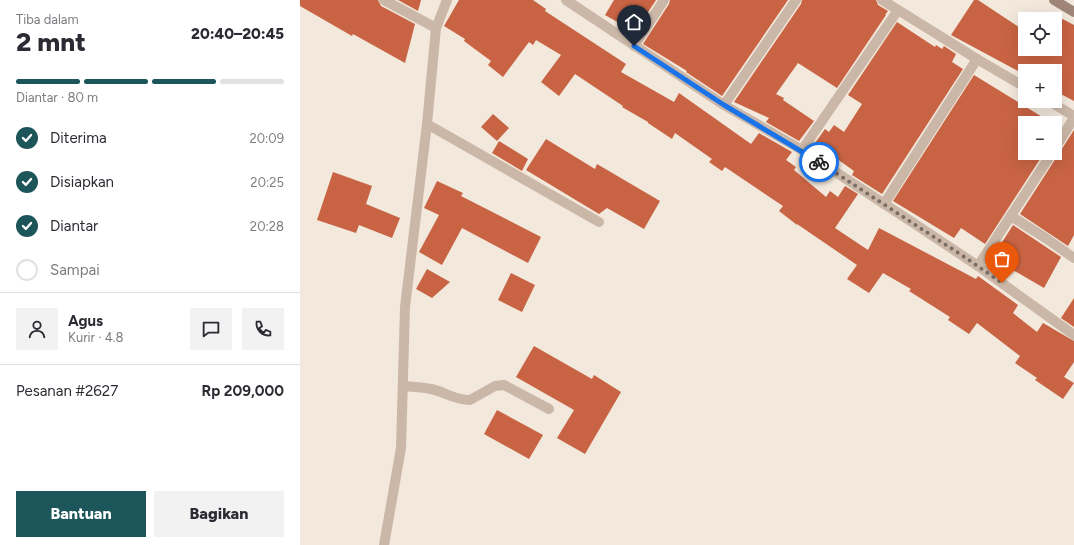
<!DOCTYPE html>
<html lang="id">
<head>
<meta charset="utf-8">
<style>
  :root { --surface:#fff; --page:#f2f2f3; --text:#2b2b33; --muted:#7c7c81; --line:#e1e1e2; --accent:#1c555a }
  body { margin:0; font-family:Figtree,sans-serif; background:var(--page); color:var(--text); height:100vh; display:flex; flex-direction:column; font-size:15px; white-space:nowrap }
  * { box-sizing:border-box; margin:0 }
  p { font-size:13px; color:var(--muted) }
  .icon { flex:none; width:22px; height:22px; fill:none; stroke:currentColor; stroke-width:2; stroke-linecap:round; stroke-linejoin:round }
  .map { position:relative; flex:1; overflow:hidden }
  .side { display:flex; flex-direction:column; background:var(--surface); width:300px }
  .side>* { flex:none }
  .fabs { position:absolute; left:718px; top:12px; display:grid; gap:8px }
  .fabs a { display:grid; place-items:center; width:44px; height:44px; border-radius:0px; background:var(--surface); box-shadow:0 4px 16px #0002; font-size:20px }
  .pin { position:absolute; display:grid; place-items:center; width:34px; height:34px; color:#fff; margin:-41px -17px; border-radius:50% 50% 50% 0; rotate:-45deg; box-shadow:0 0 4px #0007 }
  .pin .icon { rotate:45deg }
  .courier { position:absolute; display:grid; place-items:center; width:40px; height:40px; margin:-20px; border:3px solid #1a73e8; border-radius:50%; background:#fff; color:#222; box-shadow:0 1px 5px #0007 }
  .headline em { font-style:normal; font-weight:800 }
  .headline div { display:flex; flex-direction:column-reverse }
  .headline { display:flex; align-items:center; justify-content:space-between; height:68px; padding:0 16px }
  h1 { font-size:26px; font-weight:800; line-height:30px }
  .bar { display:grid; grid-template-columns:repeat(4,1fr); gap:6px 4px; align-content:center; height:48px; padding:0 16px }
  .bar i { height:5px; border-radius:3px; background:var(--line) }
  .bar .active { background:var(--accent) }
  .bar p { grid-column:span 4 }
  .line { display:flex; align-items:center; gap:10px; padding:0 16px; border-top:1px solid var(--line) }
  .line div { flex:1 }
  .round { display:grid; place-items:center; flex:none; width:42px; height:42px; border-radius:0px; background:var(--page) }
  ol { padding:0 16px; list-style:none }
  li { display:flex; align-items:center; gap:12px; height:44px }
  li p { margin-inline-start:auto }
  li .icon { padding:4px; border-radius:50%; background:var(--accent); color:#fff; stroke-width:4 }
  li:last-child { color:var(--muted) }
  li i { width:22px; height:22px; border:2px solid var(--line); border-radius:50% }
  .action { display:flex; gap:8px; margin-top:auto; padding:8px 16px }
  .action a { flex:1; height:46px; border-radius:0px; background:var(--accent); color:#fff; font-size:16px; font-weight:800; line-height:46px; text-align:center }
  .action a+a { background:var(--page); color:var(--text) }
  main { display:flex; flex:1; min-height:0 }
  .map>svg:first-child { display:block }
  .building { fill:#c86444 }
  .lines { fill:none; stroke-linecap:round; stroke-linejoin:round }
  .minor { stroke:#cbb7a7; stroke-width:10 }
  .secondary { stroke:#9f8678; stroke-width:10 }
  .done { stroke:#786e67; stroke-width:4; stroke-dasharray:0 7.2 }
  .route { stroke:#1a73e8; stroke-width:5 }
</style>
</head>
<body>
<main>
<section class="side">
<div class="headline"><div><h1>2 mnt</h1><p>Tiba dalam</p></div><em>20:40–20:45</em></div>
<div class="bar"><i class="active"></i><i class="active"></i><i class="active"></i><i></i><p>Diantar · 80 m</p></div>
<ol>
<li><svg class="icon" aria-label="check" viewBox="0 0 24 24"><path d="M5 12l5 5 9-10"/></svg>Diterima<p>20:09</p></li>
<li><svg class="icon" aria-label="check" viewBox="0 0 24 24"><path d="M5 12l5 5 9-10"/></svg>Disiapkan<p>20:25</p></li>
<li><svg class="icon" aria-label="check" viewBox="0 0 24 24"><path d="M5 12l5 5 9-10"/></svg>Diantar<p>20:28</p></li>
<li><i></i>Sampai</li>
</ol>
<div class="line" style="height:72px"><a class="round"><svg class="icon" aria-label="person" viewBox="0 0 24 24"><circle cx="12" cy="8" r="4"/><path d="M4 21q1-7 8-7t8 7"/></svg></a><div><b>Agus</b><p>Kurir · 4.8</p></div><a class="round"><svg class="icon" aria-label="chat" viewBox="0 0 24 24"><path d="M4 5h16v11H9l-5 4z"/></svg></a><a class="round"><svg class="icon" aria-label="phone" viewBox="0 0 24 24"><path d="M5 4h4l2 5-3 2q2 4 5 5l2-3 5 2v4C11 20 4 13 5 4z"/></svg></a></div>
<div class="line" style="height:52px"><div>Pesanan #2627</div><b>Rp 209,000</b></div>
<div class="action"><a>Bantuan</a><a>Bagikan</a></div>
</section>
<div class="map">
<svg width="774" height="545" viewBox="0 0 774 545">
  <rect width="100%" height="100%" fill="#f2e8dc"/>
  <g class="building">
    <path d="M 0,0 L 78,0 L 81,6 L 115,24 L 105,63 L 53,34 L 52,36 L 0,6 Z"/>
    <path d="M 98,0 L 121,0 L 118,11 Z"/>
    <path d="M 159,0 L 233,0 L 246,9 L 245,11 L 326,64 L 321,72 L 374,102 L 379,93 L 451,144 L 459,133 L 492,152 L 486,160 L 496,167 L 494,170 L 526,197 L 530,191 L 538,197 L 545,186 L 558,194 L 535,228 L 568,250 L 579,228 L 676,279 L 678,276 L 718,305 L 713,313 L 737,332 L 743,323 L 774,341 L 774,362 L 764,377 L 774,383 L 763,399 L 735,380 L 737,378 L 715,363 L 720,356 L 677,323 L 669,334 L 648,320 L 650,317 L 609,291 L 611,289 L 583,273 L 569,293 L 547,279 L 557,265 L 497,224 L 497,225 L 479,211 L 483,206 L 425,167 L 422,171 L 409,162 L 412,159 L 375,133 L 372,139 L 348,123 L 348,122 L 322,107 L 323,106 L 275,74 L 259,96 L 241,82 L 261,55 L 236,40 L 233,45 L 229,42 L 203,77 L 188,65 L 191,61 L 164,41 L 165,39 L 144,26 Z"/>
    <path d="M 314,0 L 356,0 L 335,32 L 305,15 Z"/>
    <path d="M 370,0 L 488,0 L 422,96 L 386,72 L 387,71 L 343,44 L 369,4 Z"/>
    <path d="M 502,0 L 576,0 L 578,5 L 588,11 L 585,15 L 586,15 L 537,88 L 498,63 L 476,94 L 484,98 L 483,100 L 514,121 L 499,141 L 466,122 L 469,118 L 434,102 L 501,4 Z"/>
    <path d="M 674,0 L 678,0 L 725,31 L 725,49 L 755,49 L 755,15 L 774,25 L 774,101 L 755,91 L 755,71 L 718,71 L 651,35 Z"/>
    <path d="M 597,22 L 635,47 L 636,45 L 642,49 L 644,46 L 656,54 L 652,62 L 663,69 L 582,194 L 552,175 L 554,171 L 515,143 L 525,129 L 529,132 L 534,125 L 544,132 L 562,104 L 548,95 Z"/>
    <path d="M 674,75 L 752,123 L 725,123 L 725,153 L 744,153 L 685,244 L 661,228 L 654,238 L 593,201 Z"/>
    <path d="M 193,114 L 209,128 L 197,141 L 181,127 Z"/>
    <path d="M 774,130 L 774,235 L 768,246 L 720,214 Z"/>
    <path d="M 246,139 L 295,169 L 297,164 L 360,201 L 344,229 L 307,208 L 299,214 L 226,170 Z"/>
    <path d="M 199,141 L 228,159 L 222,171 L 192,153 Z"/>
    <path d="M 33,172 L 72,186 L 66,204 L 100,218 L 92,238 L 59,225 L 56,233 L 17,220 Z"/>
    <path d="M 137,181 L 163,193 L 161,196 L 241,237 L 228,263 L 162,228 L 142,265 L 119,252 L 139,215 L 124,208 Z"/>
    <path d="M 713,225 L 761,257 L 744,288 L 692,258 Z"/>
    <path d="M 127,269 L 150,282 L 132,298 L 116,289 Z"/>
    <path d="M 211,273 L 235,285 L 222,312 L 198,300 Z"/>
    <path d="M 774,298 L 774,327 L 761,318 Z"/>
    <path d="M 234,346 L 292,379 L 294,375 L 321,392 L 285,454 L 257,438 L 274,410 L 216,377 Z"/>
    <path d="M 197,410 L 243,435 L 229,459 L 184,434 Z"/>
  </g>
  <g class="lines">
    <g class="minor">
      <path d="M 84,0 L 136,28"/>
      <path d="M 266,0 L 424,105 L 502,150 L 615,224 L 678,266 L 774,335"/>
      <path d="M 582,0 L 677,59 L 725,87"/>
      <path d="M 334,46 L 364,0"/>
      <path d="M 749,101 L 774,116"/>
      <path d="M 424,105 L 496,0"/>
      <path d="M 127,124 L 299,222"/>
      <path d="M 755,148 L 774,118"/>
      <path d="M 502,150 L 598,10"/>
      <path d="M 584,204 L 677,59"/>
      <path d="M 711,216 L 747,239 L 774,258"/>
      <path d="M 678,266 L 752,153"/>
      <path d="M 103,386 C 112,387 122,387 131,389 C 146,392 153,400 170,400 L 195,386 L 204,385 L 249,409"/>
      <path d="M 84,545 L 101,448 L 105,307 L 127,124 L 136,28 L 147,0"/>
    </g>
    <path class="secondary" d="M 754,0 L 774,12"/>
  </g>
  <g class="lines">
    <path class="done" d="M 519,162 L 666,258 L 702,283"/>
    <path class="route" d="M 334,46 L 424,105 L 519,162"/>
  </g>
</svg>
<div class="fabs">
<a><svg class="icon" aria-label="locate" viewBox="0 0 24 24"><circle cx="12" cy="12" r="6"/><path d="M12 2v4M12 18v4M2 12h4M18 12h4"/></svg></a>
<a>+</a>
<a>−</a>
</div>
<div class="pin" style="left:702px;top:283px;background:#ea580c"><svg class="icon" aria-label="bag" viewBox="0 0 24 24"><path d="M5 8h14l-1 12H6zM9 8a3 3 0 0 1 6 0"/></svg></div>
<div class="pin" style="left:334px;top:46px;background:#1f2937"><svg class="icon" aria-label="home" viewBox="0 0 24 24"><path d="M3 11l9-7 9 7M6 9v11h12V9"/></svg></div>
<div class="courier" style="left:519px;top:162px"><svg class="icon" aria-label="bike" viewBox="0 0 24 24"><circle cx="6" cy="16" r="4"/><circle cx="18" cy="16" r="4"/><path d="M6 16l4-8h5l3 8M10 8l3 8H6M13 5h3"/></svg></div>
</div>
</main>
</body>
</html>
